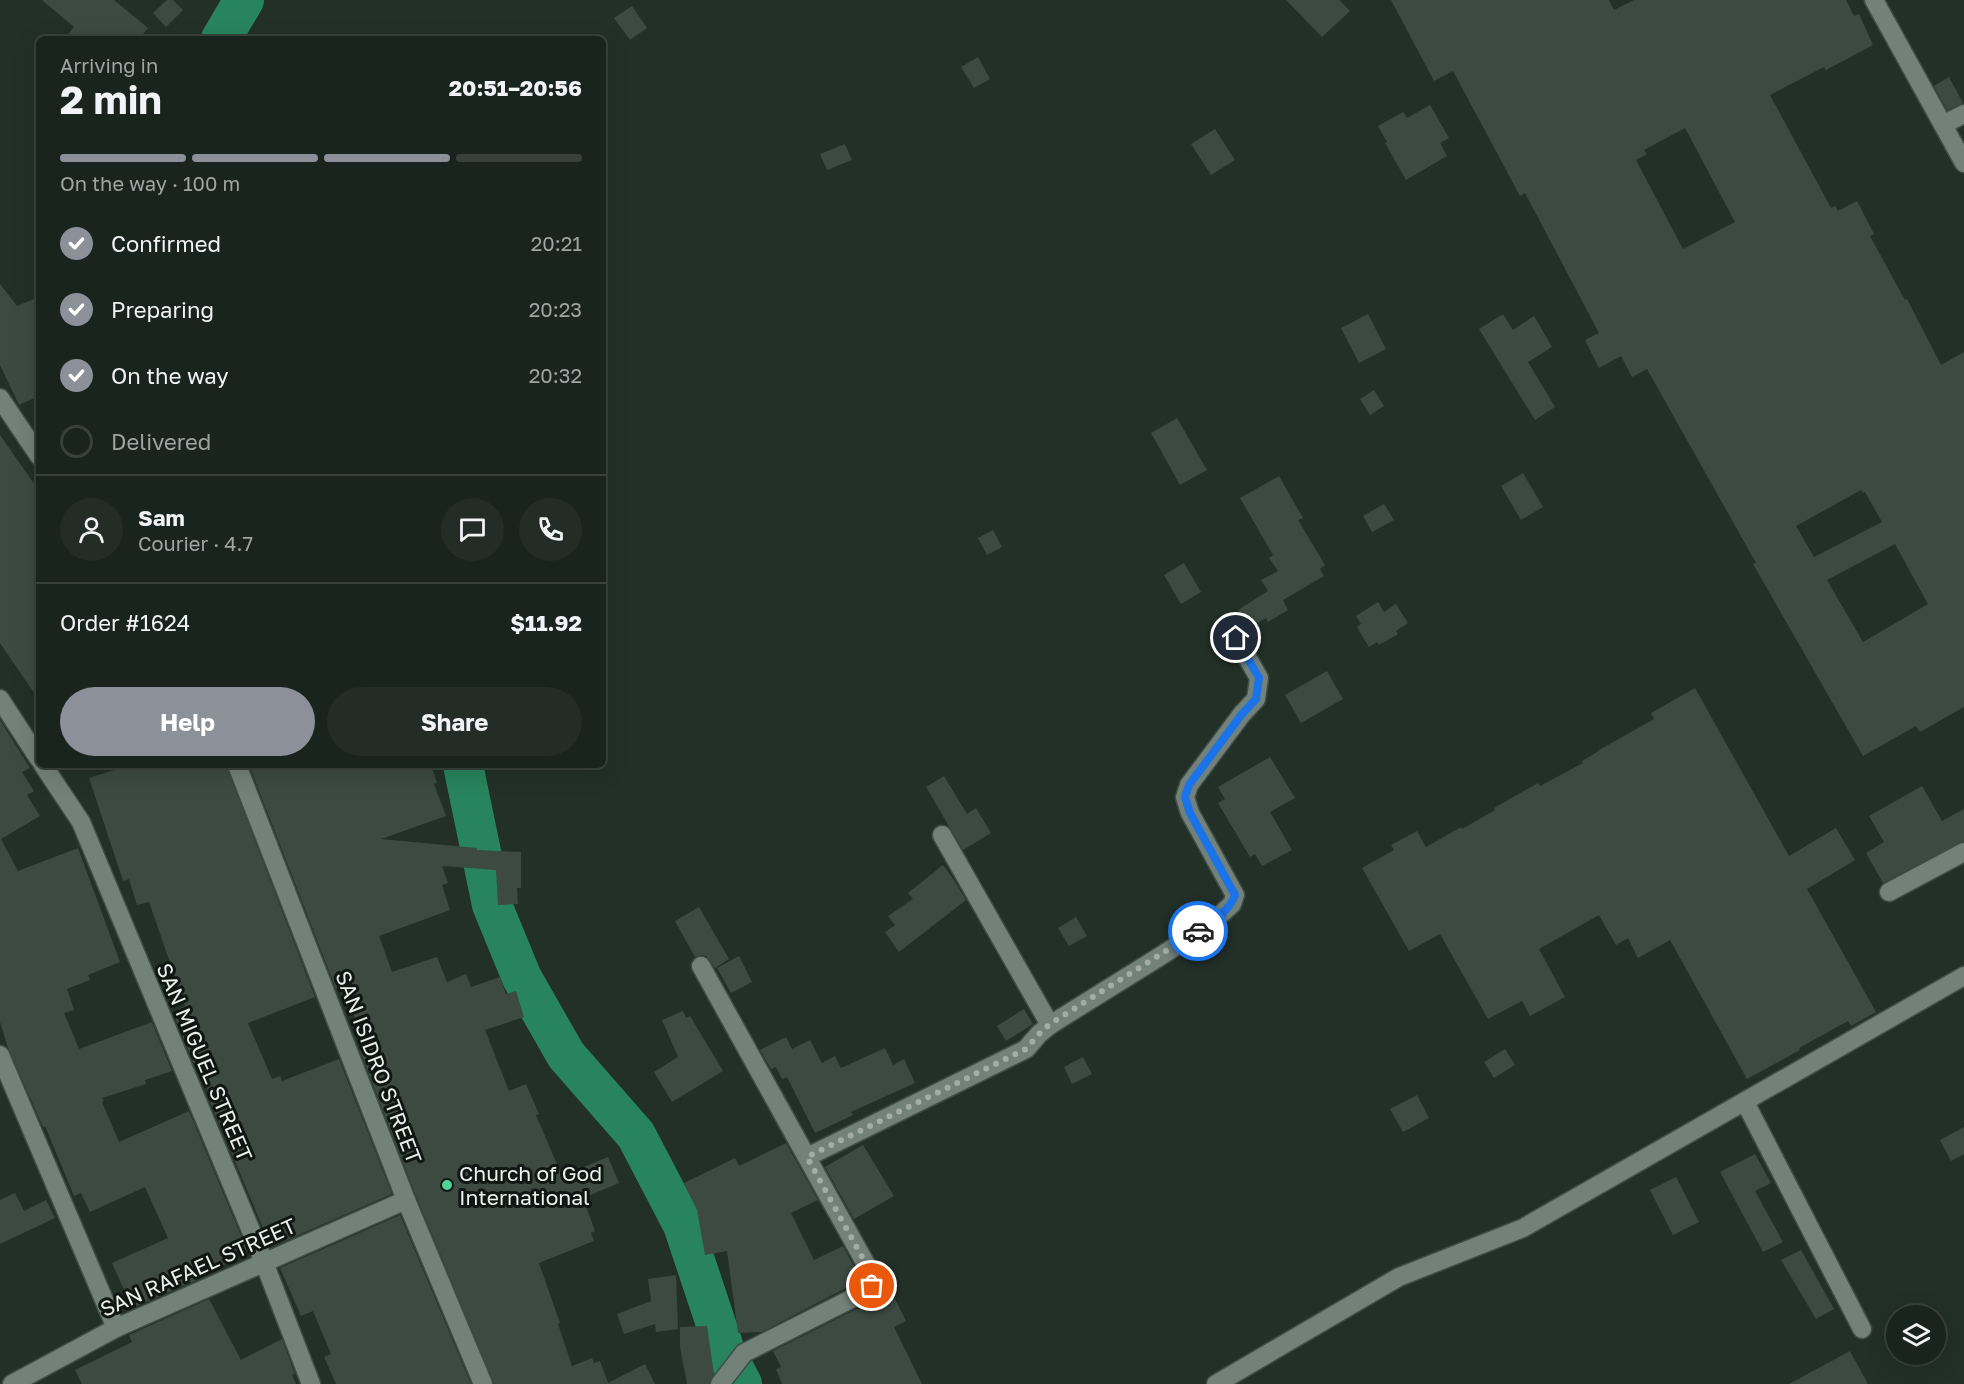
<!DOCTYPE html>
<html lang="en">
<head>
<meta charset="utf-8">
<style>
  :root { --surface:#1a241e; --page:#232c27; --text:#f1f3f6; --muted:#9fa4a4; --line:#38413c; --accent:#8c9099 }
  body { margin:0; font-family:"Golos Text",sans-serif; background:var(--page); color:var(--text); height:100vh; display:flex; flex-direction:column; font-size:22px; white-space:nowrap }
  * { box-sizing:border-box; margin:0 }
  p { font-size:20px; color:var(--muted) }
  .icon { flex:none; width:33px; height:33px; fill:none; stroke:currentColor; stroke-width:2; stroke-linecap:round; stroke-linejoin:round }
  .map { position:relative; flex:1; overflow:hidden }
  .sheet { position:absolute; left:36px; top:36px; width:570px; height:732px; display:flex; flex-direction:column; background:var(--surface); border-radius:9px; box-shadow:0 6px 24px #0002,0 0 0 2px var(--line) }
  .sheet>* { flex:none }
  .buttons { position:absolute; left:1886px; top:1305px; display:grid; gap:12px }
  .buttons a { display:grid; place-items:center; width:60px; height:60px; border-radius:50%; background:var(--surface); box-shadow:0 6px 24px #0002,0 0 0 2px var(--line); font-size:30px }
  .pin { position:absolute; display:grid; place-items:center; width:51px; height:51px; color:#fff; margin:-26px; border:3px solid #fff; border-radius:50%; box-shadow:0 2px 6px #0007 }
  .courier { position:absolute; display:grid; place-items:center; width:60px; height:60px; margin:-30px; border:4px solid #1a73e8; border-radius:50%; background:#fff; color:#222; box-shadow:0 2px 8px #0007 }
  .head em { font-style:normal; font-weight:700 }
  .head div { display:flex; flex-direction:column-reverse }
  .head { display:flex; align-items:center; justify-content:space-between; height:102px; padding:0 24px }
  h1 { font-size:39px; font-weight:700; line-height:45px }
  .bar { display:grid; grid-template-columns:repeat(4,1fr); gap:9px 6px; align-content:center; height:72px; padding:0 24px }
  .bar i { height:8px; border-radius:4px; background:var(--line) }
  .bar .current { background:var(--accent) }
  .bar p { grid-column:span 4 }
  .line { display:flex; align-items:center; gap:15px; padding:0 24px; border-top:2px solid var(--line) }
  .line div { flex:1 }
  .round { display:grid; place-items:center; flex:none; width:63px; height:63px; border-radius:32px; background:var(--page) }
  ol { padding:0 24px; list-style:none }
  li { display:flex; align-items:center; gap:18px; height:66px }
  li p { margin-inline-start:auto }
  li .icon { padding:6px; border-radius:50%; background:var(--accent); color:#fff; stroke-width:4 }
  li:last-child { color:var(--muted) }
  li i { width:33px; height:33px; border:3px solid var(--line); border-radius:50% }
  .action { display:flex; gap:12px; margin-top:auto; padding:12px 24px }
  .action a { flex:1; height:69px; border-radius:36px; background:var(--accent); color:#fff; font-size:24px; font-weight:700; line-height:69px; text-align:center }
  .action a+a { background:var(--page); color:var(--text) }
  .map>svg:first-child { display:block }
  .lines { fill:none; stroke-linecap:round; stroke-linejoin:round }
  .river { stroke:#28845e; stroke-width:40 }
  .building { fill:#3c4a42; fill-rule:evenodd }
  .minor-casing { stroke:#404c46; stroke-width:21 }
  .minor { stroke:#728179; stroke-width:18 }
  .done { stroke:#a3ada7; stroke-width:6; stroke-dasharray:0 10.8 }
  .route { stroke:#1a73e8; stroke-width:8 }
  .poi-dot { fill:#4dd39a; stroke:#101613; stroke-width:2 }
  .labels { text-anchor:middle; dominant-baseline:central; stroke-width:6; stroke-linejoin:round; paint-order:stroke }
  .street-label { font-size:21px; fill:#e8f1ec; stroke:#101613 }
  .poi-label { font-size:21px; fill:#e8f1ec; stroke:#101613; text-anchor:start }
</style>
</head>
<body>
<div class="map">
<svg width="1964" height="1384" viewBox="0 0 1964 1384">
  <rect width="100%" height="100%" fill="#223028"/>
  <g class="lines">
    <g class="river">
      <path d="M 221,39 L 244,0"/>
      <path d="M 463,765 L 492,905 L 522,978 L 566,1055 L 636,1135 L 683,1225 L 726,1354 L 742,1384"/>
    </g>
  </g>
  <g class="building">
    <path d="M 42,0 L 114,0 L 148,28 L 139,39 L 64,39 L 74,27 Z"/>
    <path d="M 167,0 L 173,0 L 183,10 L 166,27 L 153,13 Z"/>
    <path d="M 1286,0 L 1339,0 L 1350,11 L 1322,37 Z"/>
    <path d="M 1391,0 L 1609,0 L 1614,10 L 1634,0 L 1846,0 L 1854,16 L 1859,14 L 1873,45 L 1826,70 L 1824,67 L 1770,95 L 1831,208 L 1835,206 L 1838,211 L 1857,201 L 1874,234 L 1870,236 L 1905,300 L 1907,299 L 1941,365 L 1964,352 L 1964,707 L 1920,732 L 1916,726 L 1863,756 L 1753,564 L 1756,563 L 1647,369 L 1632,377 L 1621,356 L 1599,368 L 1585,340 L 1599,333 L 1525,193 L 1520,196 L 1453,71 L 1434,81 ZM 1685,128 L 1735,222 L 1683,249 L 1636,160 L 1647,154 L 1644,150 ZM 1861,490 L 1863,493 L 1865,492 L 1882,522 L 1814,557 L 1796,526 ZM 1895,544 L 1928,604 L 1863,642 L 1827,580 Z"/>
    <path d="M 632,6 L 647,28 L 630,40 L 614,18 Z"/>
    <path d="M 978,57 L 990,79 L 974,88 L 961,67 Z"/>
    <path d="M 1949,77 L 1963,103 L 1947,110 L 1934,86 Z"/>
    <path d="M 1430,105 L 1449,138 L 1440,143 L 1447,156 L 1406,180 L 1385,143 L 1387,142 L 1378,126 L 1403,112 L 1407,118 Z"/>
    <path d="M 1215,129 L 1235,160 L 1211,175 L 1191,144 Z"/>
    <path d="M 845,144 L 852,160 L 827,170 L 820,154 Z"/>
    <path d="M 0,284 L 17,306 L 39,297 L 39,396 L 19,405 L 0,365 Z"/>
    <path d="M 1368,314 L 1386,349 L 1359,363 L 1341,328 Z"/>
    <path d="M 1503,314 L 1513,330 L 1534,316 L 1552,347 L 1528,362 L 1555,407 L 1535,420 L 1479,329 Z"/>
    <path d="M 1374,390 L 1384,406 L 1370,415 L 1360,399 Z"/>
    <path d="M 1177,418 L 1207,470 L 1180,485 L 1151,433 Z"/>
    <path d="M 0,435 L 39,491 L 39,700 L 0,643 Z"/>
    <path d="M 1523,473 L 1543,507 L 1521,520 L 1501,486 Z"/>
    <path d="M 1279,476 L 1303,518 L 1298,520 L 1325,565 L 1320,569 L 1324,576 L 1283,600 L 1288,610 L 1268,622 L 1266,618 L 1249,628 L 1238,610 L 1268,591 L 1261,580 L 1278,571 L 1269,558 L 1273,555 L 1240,498 Z"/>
    <path d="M 1384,504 L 1394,520 L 1372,532 L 1363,516 Z"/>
    <path d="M 993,530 L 1002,547 L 987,555 L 978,538 Z"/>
    <path d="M 1184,563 L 1201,592 L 1181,604 L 1164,575 Z"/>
    <path d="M 1378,602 L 1384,612 L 1396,604 L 1408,623 L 1396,631 L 1398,634 L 1379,645 L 1377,642 L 1369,647 L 1357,627 L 1361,624 L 1356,616 Z"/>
    <path d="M 1327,671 L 1343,699 L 1301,723 L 1285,695 Z"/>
    <path d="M 1695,688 L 1789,856 L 1836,828 L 1855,860 L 1807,889 L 1876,1012 L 1851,1026 L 1848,1021 L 1799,1048 L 1800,1050 L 1747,1079 L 1670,940 L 1638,958 L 1628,938 L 1616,945 L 1599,915 L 1539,949 L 1565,997 L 1530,1016 L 1522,1001 L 1488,1019 L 1440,934 L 1409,951 L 1362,868 L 1394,850 L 1391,845 L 1417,831 L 1426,847 L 1461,827 L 1462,829 L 1495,810 L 1494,808 L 1538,783 L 1540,786 L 1583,763 L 1582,761 L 1599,751 L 1599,750 L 1654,719 L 1651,713 Z"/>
    <path d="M 0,720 L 30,768 L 22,772 L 34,791 L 27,795 L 40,816 L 1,839 L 18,871 L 78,848 L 120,962 L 88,975 L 90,980 L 67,989 L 74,1010 L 64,1013 L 79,1049 L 152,1022 L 172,1071 L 145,1080 L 146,1084 L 102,1098 L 104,1101 L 102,1102 L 119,1142 L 189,1111 L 247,1250 L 226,1260 L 228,1263 L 198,1277 L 199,1279 L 132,1308 L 112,1263 L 168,1238 L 145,1187 L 90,1212 L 81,1193 L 74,1196 L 45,1126 L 43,1127 L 8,1048 L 0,1022 Z"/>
    <path d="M 1270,757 L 1295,798 L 1270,812 L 1292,850 L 1262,866 L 1255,854 L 1250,857 L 1218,803 L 1225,799 L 1218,787 Z"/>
    <path d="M 130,765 L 226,765 L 315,997 L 248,1023 L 272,1079 L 280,1076 L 282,1081 L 339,1059 L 392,1194 L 271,1247 L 210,1102 L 212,1101 L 197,1064 L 194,1064 L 174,1015 L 179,1014 L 178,1009 L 185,1006 L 149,902 L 137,905 L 129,879 L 123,881 L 89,778 Z"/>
    <path d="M 249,765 L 431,765 L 437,783 L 434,784 L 446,816 L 381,839 L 477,848 L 477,850 L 521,852 L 521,888 L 517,888 L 518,904 L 498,905 L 496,870 L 442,866 L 448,883 L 442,885 L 450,910 L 379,936 L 392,972 L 437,957 L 447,982 L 466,974 L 471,987 L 500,977 L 506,994 L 516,991 L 524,1017 L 485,1030 L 509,1091 L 526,1084 L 539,1114 L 536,1115 L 562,1176 L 608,1157 L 619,1183 L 583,1198 L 595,1231 L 591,1233 L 594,1241 L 539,1263 L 560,1323 L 558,1324 L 572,1366 L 592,1358 L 594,1363 L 600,1361 L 608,1383 L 645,1364 L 655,1384 L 494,1384 L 416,1196 L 360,1051 L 366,1048 L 343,986 L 336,989 Z"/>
    <path d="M 944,776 L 967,814 L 976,808 L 991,833 L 963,850 L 926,787 Z"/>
    <path d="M 1922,786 L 1942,821 L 1964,809 L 1964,841 L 1883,883 L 1866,853 L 1884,842 L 1869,816 Z"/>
    <path d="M 943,865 L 954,880 L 966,900 L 899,952 L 885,932 L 895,925 L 888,916 L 913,899 L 908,893 Z"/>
    <path d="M 699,907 L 729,959 L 715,968 L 706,956 L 701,955 L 695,957 L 675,921 Z"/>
    <path d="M 1076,917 L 1087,936 L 1069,946 L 1058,928 Z"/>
    <path d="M 739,956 L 752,982 L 731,993 L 717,968 Z"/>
    <path d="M 1024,1009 L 1033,1024 L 1006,1041 L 997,1026 Z"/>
    <path d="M 683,1011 L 686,1018 L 690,1016 L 723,1071 L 672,1102 L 654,1072 L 678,1057 L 662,1020 Z"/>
    <path d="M 786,1037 L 792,1049 L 810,1040 L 822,1063 L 835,1056 L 841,1068 L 885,1048 L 893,1065 L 904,1059 L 915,1083 L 851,1112 L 853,1115 L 815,1133 L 787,1077 L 782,1079 L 776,1067 L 771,1069 L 760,1050 Z"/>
    <path d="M 1505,1049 L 1515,1065 L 1494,1078 L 1484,1062 Z"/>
    <path d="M 1083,1057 L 1092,1074 L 1072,1084 L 1064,1067 Z"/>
    <path d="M 1417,1095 L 1429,1118 L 1403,1132 L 1390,1109 Z"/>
    <path d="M 1964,1127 L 1964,1154 L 1951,1161 L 1940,1140 Z"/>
    <path d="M 786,1143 L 818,1200 L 791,1213 L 814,1260 L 843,1246 L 861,1280 L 762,1332 L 738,1333 L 727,1251 L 705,1255 L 697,1210 L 684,1183 L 735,1158 L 739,1166 Z"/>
    <path d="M 863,1145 L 894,1196 L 854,1219 L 825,1167 Z"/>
    <path d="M 1755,1154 L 1771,1183 L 1755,1191 L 1783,1242 L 1763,1252 L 1720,1172 Z"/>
    <path d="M 1676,1177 L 1699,1222 L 1673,1235 L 1650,1190 Z"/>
    <path d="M 15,1193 L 24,1211 L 46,1200 L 55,1218 L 0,1244 L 0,1200 Z"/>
    <path d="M 400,1215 L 471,1384 L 336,1384 L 324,1357 L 331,1354 L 313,1311 L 301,1316 L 280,1268 Z"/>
    <path d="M 1801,1250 L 1834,1309 L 1816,1319 L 1781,1260 Z"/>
    <path d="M 676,1275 L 678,1329 L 656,1332 L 655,1324 L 624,1334 L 617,1314 L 651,1301 L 648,1279 Z"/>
    <path d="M 889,1287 L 906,1321 L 894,1327 L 922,1384 L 782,1384 L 776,1369 L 781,1367 L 773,1351 L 865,1305 L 880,1291 Z"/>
    <path d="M 209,1299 L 241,1360 L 282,1339 L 295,1374 L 292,1375 L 296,1384 L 82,1384 L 75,1370 L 132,1342 L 129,1335 Z"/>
    <path d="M 707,1326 L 714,1374 L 709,1384 L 687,1384 L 680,1347 L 680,1327 Z"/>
    <path d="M 1850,1351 L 1868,1384 L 1789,1384 Z"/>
  </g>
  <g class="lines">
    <g class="minor-casing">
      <g id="minor">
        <path d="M 1874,0 L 1964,163"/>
        <path d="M 1944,124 L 1964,114"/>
        <path d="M 0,398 L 39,456"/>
        <path d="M 0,699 L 39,759"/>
        <path d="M 43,765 L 81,822 L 264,1262 L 311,1384"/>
        <path d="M 237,765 L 406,1200 L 483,1384"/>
        <path d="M 1889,892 L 1964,852"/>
        <path d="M 701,966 L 872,1275 C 874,1286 868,1290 859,1295 L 744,1353 L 720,1384"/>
        <path d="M 1050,1025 L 1167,952 L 1218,917 L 1232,904 L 1235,895 L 1190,813 L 1185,797 L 1189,785 L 1242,714 L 1256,699 L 1259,678 L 1236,638"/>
        <path d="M 0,1055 L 116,1328"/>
        <path d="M 1745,1102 L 1862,1329"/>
        <path d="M 807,1157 L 1026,1049 L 1039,1034 L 1050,1025 L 942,835"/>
        <path d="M 12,1384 L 116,1328 L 406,1200"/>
        <path d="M 1216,1384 L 1399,1277 L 1523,1228 L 1964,976"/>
      </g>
    </g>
    <use href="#minor" class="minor"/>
  </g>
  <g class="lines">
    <path class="done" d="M 872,1286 L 872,1275 L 807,1157 L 1026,1049 L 1039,1034 L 1050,1024 L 1198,931"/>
    <path class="route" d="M 1198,931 C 1212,921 1229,912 1235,895 L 1190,813 L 1185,797 L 1189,785 L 1242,714 L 1256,699 L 1259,678 L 1236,638"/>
  </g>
  <circle class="poi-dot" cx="447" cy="1185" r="6"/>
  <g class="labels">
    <g class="street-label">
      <text transform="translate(205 1062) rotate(67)">SAN MIGUEL STREET</text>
      <text transform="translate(379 1067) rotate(69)">SAN ISIDRO STREET</text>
      <text transform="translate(198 1267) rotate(-24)">SAN RAFAEL STREET</text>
    </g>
    <g class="poi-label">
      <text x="459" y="1173">Church of God<tspan x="459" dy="24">International</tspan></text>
    </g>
  </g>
</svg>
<div class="buttons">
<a><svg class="icon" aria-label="layers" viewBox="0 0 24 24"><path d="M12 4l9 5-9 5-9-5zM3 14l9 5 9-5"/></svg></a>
</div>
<div class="pin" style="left:872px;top:1286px;background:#ea580c"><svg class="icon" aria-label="bag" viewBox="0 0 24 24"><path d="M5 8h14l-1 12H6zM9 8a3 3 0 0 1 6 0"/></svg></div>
<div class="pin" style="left:1236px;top:638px;background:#1f2937"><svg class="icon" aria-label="home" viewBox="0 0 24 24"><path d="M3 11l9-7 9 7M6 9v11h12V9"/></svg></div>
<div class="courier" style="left:1198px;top:931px"><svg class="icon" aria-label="car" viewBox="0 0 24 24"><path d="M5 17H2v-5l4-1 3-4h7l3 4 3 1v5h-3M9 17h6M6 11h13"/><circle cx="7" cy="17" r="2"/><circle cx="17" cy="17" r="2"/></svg></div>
<section class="sheet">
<div class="head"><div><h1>2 min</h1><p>Arriving in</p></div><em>20:51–20:56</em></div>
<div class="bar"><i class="current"></i><i class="current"></i><i class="current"></i><i></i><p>On the way · 100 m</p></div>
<ol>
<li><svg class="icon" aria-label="check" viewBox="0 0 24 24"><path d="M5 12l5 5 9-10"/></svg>Confirmed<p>20:21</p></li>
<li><svg class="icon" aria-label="check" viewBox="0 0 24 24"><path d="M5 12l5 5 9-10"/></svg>Preparing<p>20:23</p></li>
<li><svg class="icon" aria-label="check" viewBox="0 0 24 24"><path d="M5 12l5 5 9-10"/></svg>On the way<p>20:32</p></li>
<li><i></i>Delivered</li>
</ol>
<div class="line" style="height:108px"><a class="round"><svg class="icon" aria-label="person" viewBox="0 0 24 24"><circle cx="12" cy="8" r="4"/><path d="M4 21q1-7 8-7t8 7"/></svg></a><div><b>Sam</b><p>Courier · 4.7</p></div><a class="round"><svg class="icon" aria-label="chat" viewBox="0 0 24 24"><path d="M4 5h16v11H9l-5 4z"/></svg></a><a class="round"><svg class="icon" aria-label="phone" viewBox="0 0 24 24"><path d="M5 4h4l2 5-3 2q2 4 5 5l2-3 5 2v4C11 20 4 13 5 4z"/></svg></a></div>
<div class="line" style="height:78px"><div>Order #1624</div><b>$11.92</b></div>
<div class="action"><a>Help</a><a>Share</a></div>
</section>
</div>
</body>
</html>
